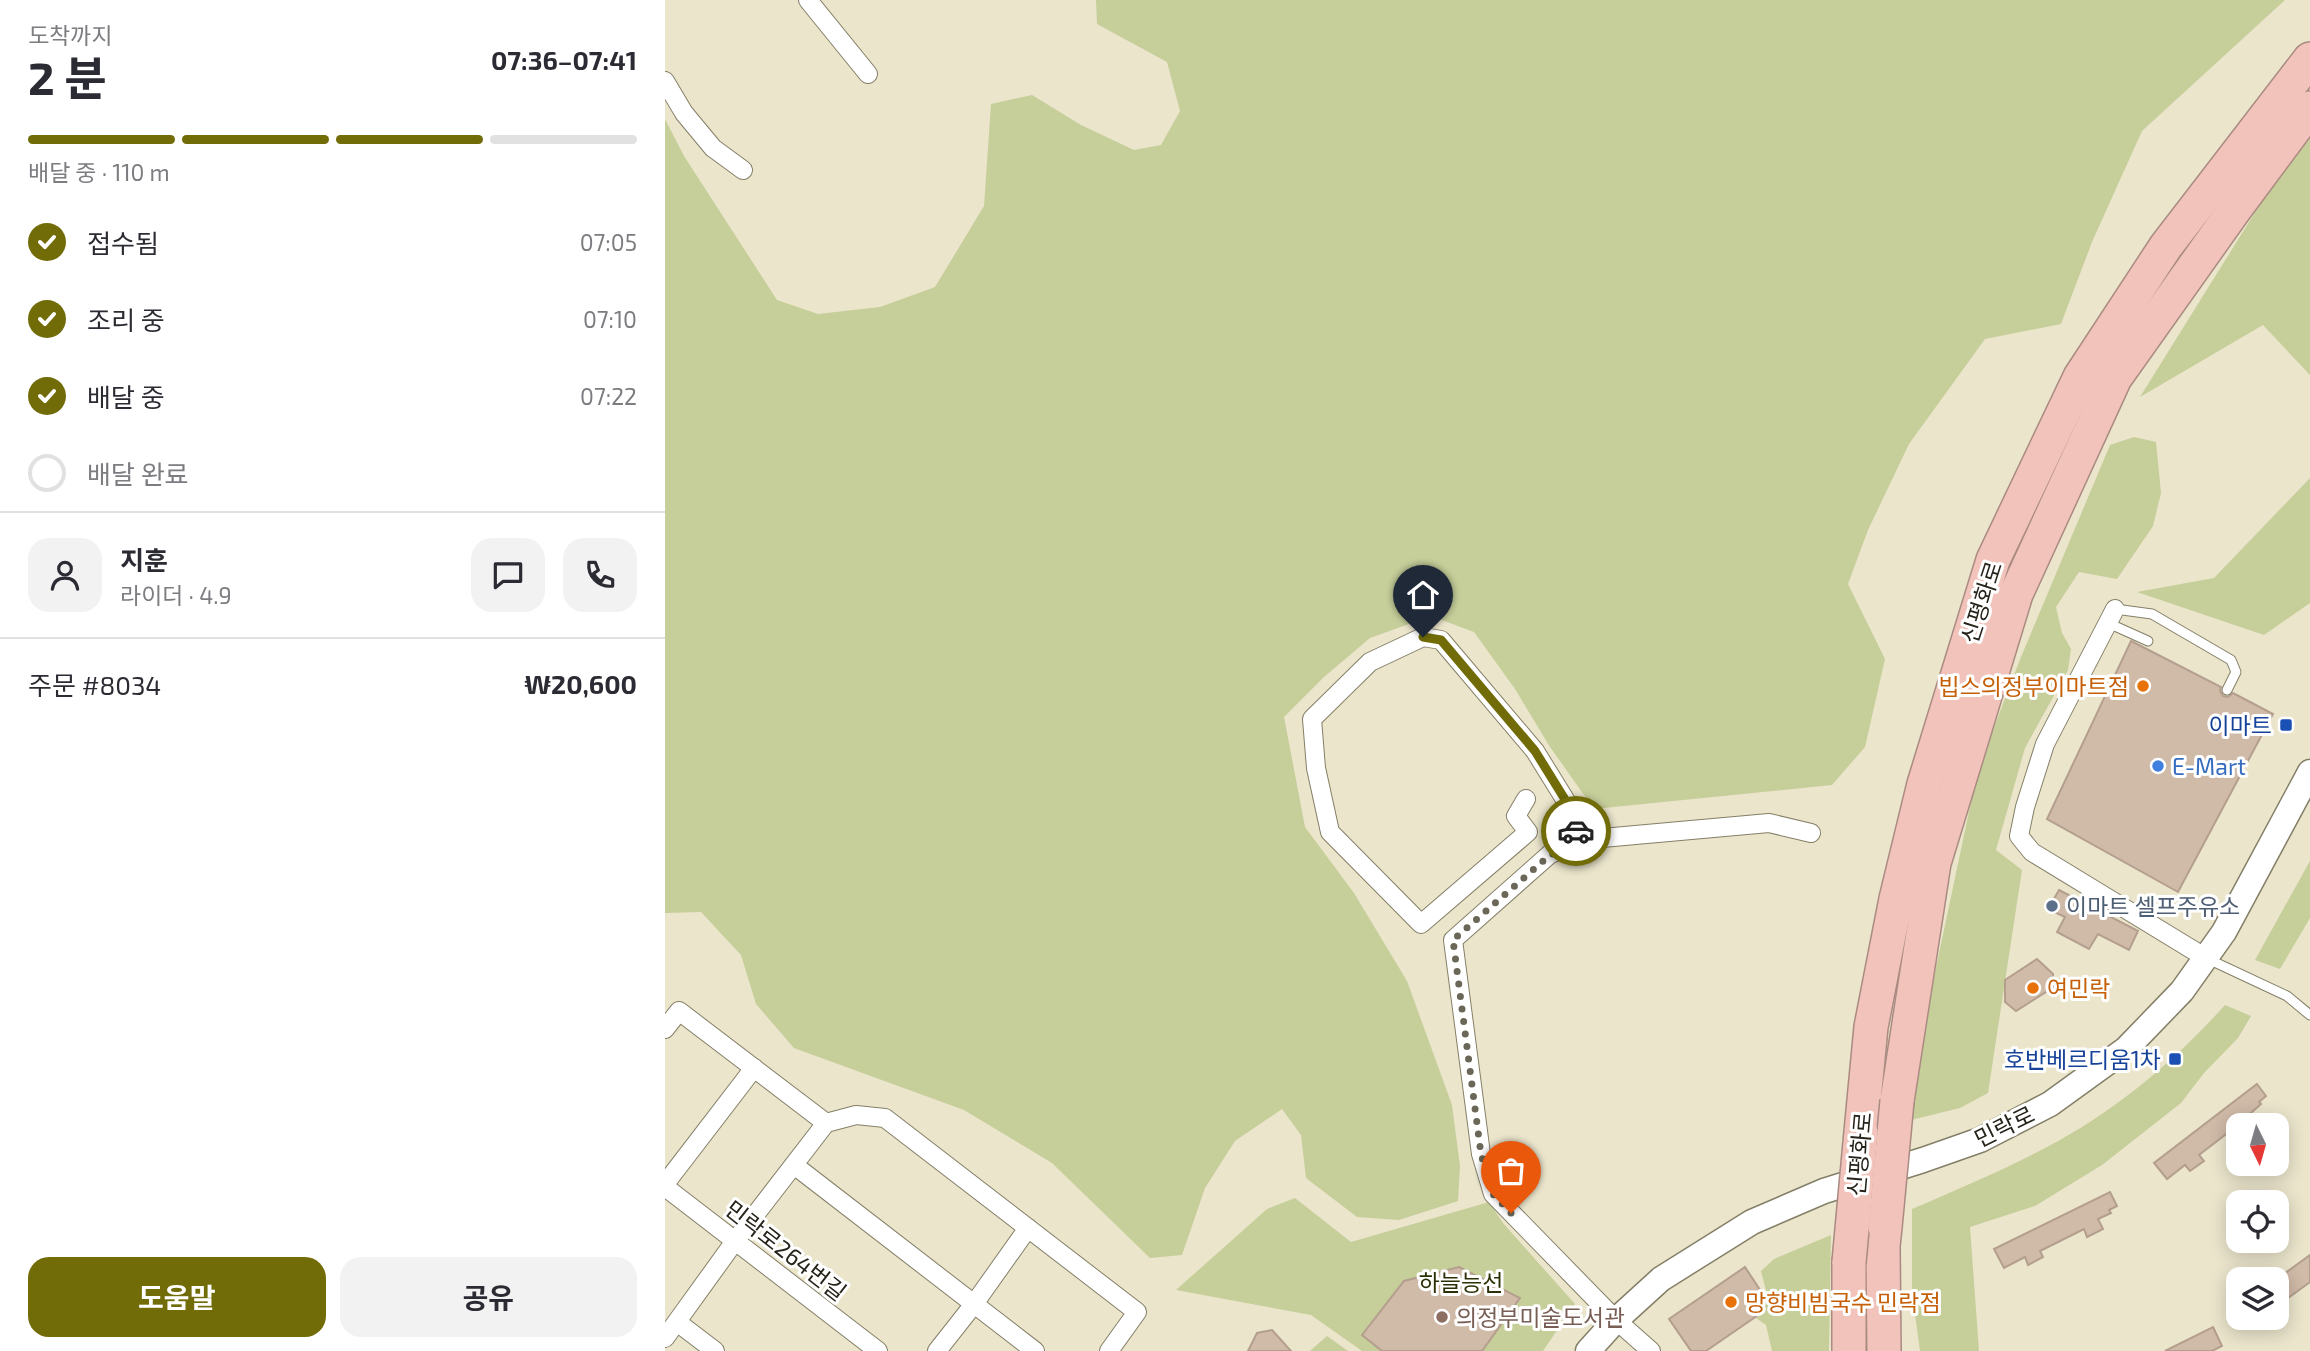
<!DOCTYPE html>
<html lang="ko">
<head>
<meta charset="utf-8">
<style>
  :root { --surface:#fff; --page:#f2f2f3; --text:#2b2b33; --muted:#7c7c81; --line:#e1e1e2; --accent:#716c08 }
  body { margin:0; font-family:"Exo 2","Noto Sans KR",sans-serif; background:var(--page); color:var(--text); height:100vh; display:flex; flex-direction:column; font-size:26px; white-space:nowrap }
  * { box-sizing:border-box; margin:0 }
  p { font-size:23px; color:var(--muted) }
  .icon { flex:none; width:38px; height:38px; fill:none; stroke:currentColor; stroke-width:2; stroke-linecap:round; stroke-linejoin:round }
  .map { position:relative; flex:1; overflow:hidden }
  .side { display:flex; flex-direction:column; background:var(--surface); width:665px }
  .side>* { flex:none }
  .needle { width:46px; rotate:175deg }
  .fabs { position:absolute; left:1561px; top:1113px; display:grid; gap:14px }
  .fabs a { display:grid; place-items:center; width:63px; height:63px; border-radius:14px; background:var(--surface); box-shadow:0 4px 18px #0003; font-size:35px }
  .pin { position:absolute; display:grid; place-items:center; width:60px; height:60px; color:#fff; margin:-72px -30px; border-radius:50% 50% 50% 0; rotate:-45deg; box-shadow:0 0 7px #0007 }
  .pin .icon { rotate:45deg }
  .courier { position:absolute; display:grid; place-items:center; width:70px; height:70px; margin:-35px; border:5px solid #716c08; border-radius:50%; background:#fff; color:#222; box-shadow:0 2px 9px #0007 }
  .summary em { font-style:normal; font-weight:700 }
  .summary div { display:flex; flex-direction:column-reverse }
  .summary { display:flex; align-items:center; justify-content:space-between; height:119px; padding:0 28px }
  h1 { font-size:46px; font-weight:700; line-height:52px }
  .bar { display:grid; grid-template-columns:repeat(4,1fr); gap:10px 7px; align-content:center; height:84px; padding:0 28px }
  .bar i { height:9px; border-radius:5px; background:var(--line) }
  .bar .current { background:var(--accent) }
  .bar p { grid-column:span 4 }
  .line { display:flex; align-items:center; gap:18px; padding:0 28px; border-top:2px solid var(--line) }
  .line div { flex:1 }
  .round { display:grid; place-items:center; flex:none; width:74px; height:74px; border-radius:21px; background:var(--page) }
  ol { padding:0 28px; list-style:none }
  li { display:flex; align-items:center; gap:21px; height:77px }
  li p { margin-inline-start:auto }
  li .icon { padding:7px; border-radius:50%; background:var(--accent); color:#fff; stroke-width:4 }
  li:last-child { color:var(--muted) }
  li i { width:38px; height:38px; border:4px solid var(--line); border-radius:50% }
  .primary-button { display:flex; gap:14px; margin-top:auto; padding:14px 28px }
  .primary-button a { flex:1; height:80px; border-radius:21px; background:var(--accent); color:#fff; font-size:28px; font-weight:700; line-height:80px; text-align:center }
  .primary-button a+a { background:var(--page); color:var(--text) }
  main { display:flex; flex:1; min-height:0 }
  .map>svg:first-child { display:block }
  .green { fill:#c6ce9a }
  .building { fill:#d0baa8; stroke:#b49f8e; stroke-width:2 }
  .lines { fill:none; stroke-linecap:round; stroke-linejoin:round }
  .lane-casing { stroke:#847f67; stroke-width:11 }
  .street-casing { stroke:#847f67; stroke-width:20 }
  .secondary-casing { stroke:#847f67; stroke-width:27 }
  .highway-casing { stroke:#aa8b82; stroke-width:36 }
  .lane { stroke:#fff; stroke-width:9 }
  .street { stroke:#fff; stroke-width:18 }
  .secondary { stroke:#fff; stroke-width:24 }
  .highway { stroke:#f1c3ba; stroke-width:33 }
  .highway-bridge-casing { stroke:#aa8b82; stroke-width:36; stroke-linecap:butt }
  .highway-bridge { stroke:#f1c3ba; stroke-width:33 }
  .done { stroke:#6b6758; stroke-width:7; stroke-dasharray:0 12.6 }
  .route { stroke:#716c08; stroke-width:9 }
  .food-dot { fill:#e8710a; stroke:#fff; stroke-width:2.5 }
  .transit-dot { fill:#1a4fb4; stroke:#fff; stroke-width:2.5 }
  .shop-dot { fill:#3f7fe0; stroke:#fff; stroke-width:2.5 }
  .service-dot { fill:#5c6f8a; stroke:#fff; stroke-width:2.5 }
  .education-dot { fill:#8d6e63; stroke:#fff; stroke-width:2.5 }
  .labels { text-anchor:middle; dominant-baseline:central; stroke-width:6; stroke-linejoin:round; paint-order:stroke }
  .street-label { font-size:23px; fill:#26231a; stroke:#fff }
  .food-label { font-size:23px; fill:#c56008; stroke:#fff; text-anchor:start }
  .transit-label { font-size:23px; fill:#164399; stroke:#fff; text-anchor:end }
  .shop-label { font-size:23px; fill:#366cbe; stroke:#fff; text-anchor:start }
  .service-label { font-size:23px; fill:#4e5e75; stroke:#fff; text-anchor:start }
  .park-label { font-size:23px; fill:#2c3005; stroke:#fff }
  .education-label { font-size:23px; fill:#785e54; stroke:#fff; text-anchor:start }
</style>
</head>
<body>
<main>
<section class="side">
<div class="summary"><div><h1>2 분</h1><p>도착까지</p></div><em>07:36–07:41</em></div>
<div class="bar"><i class="current"></i><i class="current"></i><i class="current"></i><i></i><p>배달 중 · 110 m</p></div>
<ol>
<li><svg class="icon" aria-label="check" viewBox="0 0 24 24"><path d="M5 12l5 5 9-10"/></svg>접수됨<p>07:05</p></li>
<li><svg class="icon" aria-label="check" viewBox="0 0 24 24"><path d="M5 12l5 5 9-10"/></svg>조리 중<p>07:10</p></li>
<li><svg class="icon" aria-label="check" viewBox="0 0 24 24"><path d="M5 12l5 5 9-10"/></svg>배달 중<p>07:22</p></li>
<li><i></i>배달 완료</li>
</ol>
<div class="line" style="height:126px"><a class="round"><svg class="icon" aria-label="person" viewBox="0 0 24 24"><circle cx="12" cy="8" r="4"/><path d="M4 21q1-7 8-7t8 7"/></svg></a><div><b>지훈</b><p>라이더 · 4.9</p></div><a class="round"><svg class="icon" aria-label="chat" viewBox="0 0 24 24"><path d="M4 5h16v11H9l-5 4z"/></svg></a><a class="round"><svg class="icon" aria-label="phone" viewBox="0 0 24 24"><path d="M5 4h4l2 5-3 2q2 4 5 5l2-3 5 2v4C11 20 4 13 5 4z"/></svg></a></div>
<div class="line" style="height:91px"><div>주문 #8034</div><b>₩20,600</b></div>
<div class="primary-button"><a>도움말</a><a>공유</a></div>
</section>
<div class="map">
<svg width="1645" height="1351" viewBox="0 0 1645 1351">
  <rect width="100%" height="100%" fill="#ebe5cc"/>
  <g class="green">
    <path d="M 431,0 L 1620,0 L 1477,131 L 1427,242 L 1396,324 L 1320,339 L 1244,444 L 1203,530 L 1183,584 L 1220,659 L 1200,747 L 1167,785 L 929,809 L 885,747 L 850,689 L 809,632 L 766,616 L 705,638 L 659,677 L 619,717 L 640,827 L 689,893 L 742,981 L 787,1105 L 795,1166 L 793,1201 L 734,1220 L 692,1217 L 641,1178 L 636,1135 L 617,1109 L 570,1141 L 540,1188 L 517,1255 L 485,1258 L 387,1163 L 299,1110 L 129,1048 L 91,1004 L 76,955 L 36,912 L 0,913 L 0,119 L 19,156 L 112,300 L 153,314 L 215,307 L 270,287 L 319,206 L 326,104 L 367,95 L 416,125 L 469,150 L 496,145 L 515,111 L 502,62 L 432,24 Z"/>
    <path d="M 1645,124 L 1645,375 L 1598,325 L 1475,397 Z"/>
    <path d="M 1469,437 L 1491,442 L 1496,493 L 1488,526 L 1452,579 L 1414,572 L 1391,607 L 1397,633 L 1406,649 L 1403,670 L 1360,748 L 1331,850 L 1357,870 L 1323,1093 L 1295,1108 L 1246,1120 L 1261,1015 L 1313,769 L 1356,657 L 1445,445 Z"/>
    <path d="M 1645,478 L 1645,603 L 1599,635 L 1472,592 L 1549,578 Z"/>
    <path d="M 1645,861 L 1645,918 L 1615,969 L 1590,960 Z"/>
    <path d="M 1560,1005 L 1586,1016 L 1573,1038 L 1539,1073 L 1516,1103 L 1437,1165 L 1370,1206 L 1305,1227 L 1314,1351 L 1255,1351 L 1247,1292 L 1247,1209 C 1305,1184 1363,1160 1417,1127 C 1470,1094 1518,1052 1560,1005 Z"/>
    <path d="M 630,1198 L 686,1242 L 824,1202 L 838,1223 L 910,1304 L 878,1351 L 697,1351 L 646,1315 L 511,1290 L 602,1209 Z"/>
    <path d="M 1166,1235 L 1164,1351 L 1107,1351 L 1101,1325 L 1091,1318 L 1101,1312 L 1093,1301 L 1102,1295 L 1096,1271 L 1109,1259 Z"/>
    <path d="M 662,1336 L 683,1351 L 645,1351 Z"/>
  </g>
  <g class="building">
    <path d="M 1466,641 L 1556,687 L 1555,691 L 1558,696 L 1563,697 L 1568,693 L 1608,714 L 1513,892 L 1382,819 Z"/>
    <path d="M 1394,890 L 1473,931 L 1464,950 L 1433,934 L 1424,949 L 1392,932 L 1400,917 L 1383,909 Z"/>
    <path d="M 1372,959 L 1388,974 L 1389,987 L 1351,1011 L 1340,1002 L 1340,980 Z"/>
    <path d="M 1592,1084 L 1601,1096 L 1594,1102 L 1596,1104 L 1586,1113 L 1595,1125 L 1573,1125 L 1534,1155 L 1539,1161 L 1525,1171 L 1520,1165 L 1502,1179 L 1489,1163 Z"/>
    <path d="M 1445,1192 L 1452,1206 L 1444,1210 L 1446,1213 L 1433,1219 L 1438,1229 L 1422,1237 L 1419,1229 L 1375,1251 L 1378,1257 L 1363,1265 L 1360,1257 L 1339,1268 L 1329,1249 Z"/>
    <path d="M 1645,1255 L 1645,1282 L 1612,1306 L 1612,1279 Z"/>
    <path d="M 794,1267 L 855,1298 L 817,1351 L 717,1351 L 697,1335 L 739,1281 Z"/>
    <path d="M 1080,1267 L 1099,1296 L 1092,1301 L 1099,1311 L 1041,1351 L 1026,1351 L 1004,1319 Z"/>
    <path d="M 1548,1327 L 1557,1346 L 1547,1351 L 1500,1351 Z"/>
    <path d="M 607,1330 L 626,1351 L 583,1351 L 592,1333 Z"/>
  </g>
  <g class="lines">
    <g class="lane-casing">
      <g id="lane">
        <path d="M 1450,609 L 1487,614 L 1566,660 L 1571,672 L 1562,690"/>
        <path d="M 1443,623 L 1483,641"/>
        <path d="M 1543,959 L 1622,996 L 1645,1015"/>
      </g>
    </g>
    <g class="street-casing">
      <g id="street">
        <path d="M 143,0 L 203,74"/>
        <path d="M 0,81 L 19,113 L 48,148 L 78,170"/>
        <path d="M 1450,609 L 1380,744 L 1360,807 L 1354,836 L 1367,852 L 1541,958"/>
        <path d="M 861,799 L 851,816 L 863,832 L 756,924 L 665,832 L 651,768 L 647,719 L 705,662 L 758,637 L 776,640 L 870,751 L 909,814 L 913,844"/>
        <path d="M 0,1029 L 14,1011 L 161,1123"/>
        <path d="M 129,1165 L 370,1351"/>
        <path d="M 0,1184 L 89,1068"/>
        <path d="M 0,1187 L 213,1351"/>
        <path d="M 12,1322 L 50,1351"/>
        <path d="M 0,1338 L 70,1241 L 161,1123 L 191,1115 L 220,1118 L 472,1312 L 444,1351"/>
        <path d="M 272,1351 L 309,1304 L 363,1228"/>
        <path d="M 986,1351 L 951,1320 L 828,1194 L 816,1154 L 788,940 L 885,854 L 926,839 L 1104,823 L 1146,833"/>
      </g>
    </g>
    <g class="secondary-casing">
      <path id="secondary" d="M 923,1351 L 951,1320 L 996,1279 L 1087,1222 L 1159,1191 L 1258,1160 L 1315,1140 L 1385,1104 L 1461,1049 L 1517,991 L 1559,932 L 1645,772"/>
    </g>
    <g class="highway-casing">
      <g id="highway">
        <path d="M 1232,1101 L 1269,863 L 1351,594 L 1450,378 L 1570,209 L 1645,108"/>
        <path d="M 1196,1132 L 1206,1027 L 1231,899 L 1259,784 L 1328,560 L 1415,377 L 1501,246 L 1645,59"/>
        <path d="M 1184,1351 L 1184,1262"/>
        <path d="M 1219,1351 L 1218,1246 L 1220,1227"/>
      </g>
    </g>
    <use href="#lane" class="lane"/>
    <use href="#street" class="street"/>
    <use href="#secondary" class="secondary"/>
    <use href="#highway" class="highway"/>
    <g class="highway-bridge-casing">
      <g id="highway-bridge">
        <path d="M 1220,1227 L 1232,1101"/>
        <path d="M 1184,1262 L 1196,1132"/>
      </g>
    </g>
    <use href="#highway-bridge" class="highway-bridge"/>
  </g>
  <g class="lines">
    <path class="done" d="M 846,1213 L 828,1194 L 816,1154 L 788,940 L 885,855 L 913,844 L 911,831"/>
    <path class="route" d="M 758,637 L 776,640 L 870,751 L 909,814 L 911,831"/>
  </g>
  <g class="food-dot">
    <circle cx="1478" cy="686" r="7"/>
    <circle cx="1368" cy="988" r="7"/>
    <circle cx="1066" cy="1302" r="7"/>
  </g>
  <g class="transit-dot">
    <rect x="1614" y="718" width="14" height="14" rx="3.5"/>
    <rect x="1503" y="1052" width="14" height="14" rx="3.5"/>
  </g>
  <circle class="shop-dot" cx="1493" cy="766" r="7"/>
  <circle class="service-dot" cx="1387" cy="906" r="7"/>
  <circle class="education-dot" cx="777" cy="1317" r="7"/>
  <g class="labels">
    <g class="street-label">
      <text transform="translate(1316 602) rotate(-72)">신평화로</text>
      <text transform="translate(1339 1126) rotate(-26)">민락로</text>
      <text transform="translate(1194 1154) rotate(-85)">신평화로</text>
      <text transform="translate(121 1250) rotate(38)">민락로264번길</text>
    </g>
    <g class="food-label">
      <text x="1464" y="686" text-anchor="end">빕스의정부이마트점</text>
      <text x="1382" y="988">여민락</text>
      <text x="1080" y="1302">망향비빔국수 민락점</text>
    </g>
    <g class="transit-label">
      <text x="1607" y="725">이마트</text>
      <text x="1496" y="1059">호반베르디움1차</text>
    </g>
    <g class="shop-label">
      <text x="1507" y="766">E-Mart</text>
    </g>
    <g class="service-label">
      <text x="1401" y="906">이마트 셀프주유소</text>
    </g>
    <g class="park-label">
      <text x="796" y="1282">하늘능선</text>
    </g>
    <g class="education-label">
      <text x="791" y="1317">의정부미술도서관</text>
    </g>
  </g>
</svg>
<div class="fabs">
<a><svg class="needle" viewBox="-14 -14 28 28"><path d="M0-13l5 13h-10z" fill="#e53935"/><path d="M0 13l5-13h-10z" fill="#7c7c81"/></svg></a>
<a><svg class="icon" aria-label="locate" viewBox="0 0 24 24"><circle cx="12" cy="12" r="6"/><path d="M12 2v4M12 18v4M2 12h4M18 12h4"/></svg></a>
<a><svg class="icon" aria-label="layers" viewBox="0 0 24 24"><path d="M12 4l9 5-9 5-9-5zM3 14l9 5 9-5"/></svg></a>
</div>
<div class="pin" style="left:846px;top:1213px;background:#ea580c"><svg class="icon" aria-label="bag" viewBox="0 0 24 24"><path d="M5 8h14l-1 12H6zM9 8a3 3 0 0 1 6 0"/></svg></div>
<div class="pin" style="left:758px;top:637px;background:#1f2937"><svg class="icon" aria-label="home" viewBox="0 0 24 24"><path d="M3 11l9-7 9 7M6 9v11h12V9"/></svg></div>
<div class="courier" style="left:911px;top:831px"><svg class="icon" aria-label="car" viewBox="0 0 24 24"><path d="M5 17H2v-5l4-1 3-4h7l3 4 3 1v5h-3M9 17h6M6 11h13"/><circle cx="7" cy="17" r="2"/><circle cx="17" cy="17" r="2"/></svg></div>
</div>
</main>
</body>
</html>
